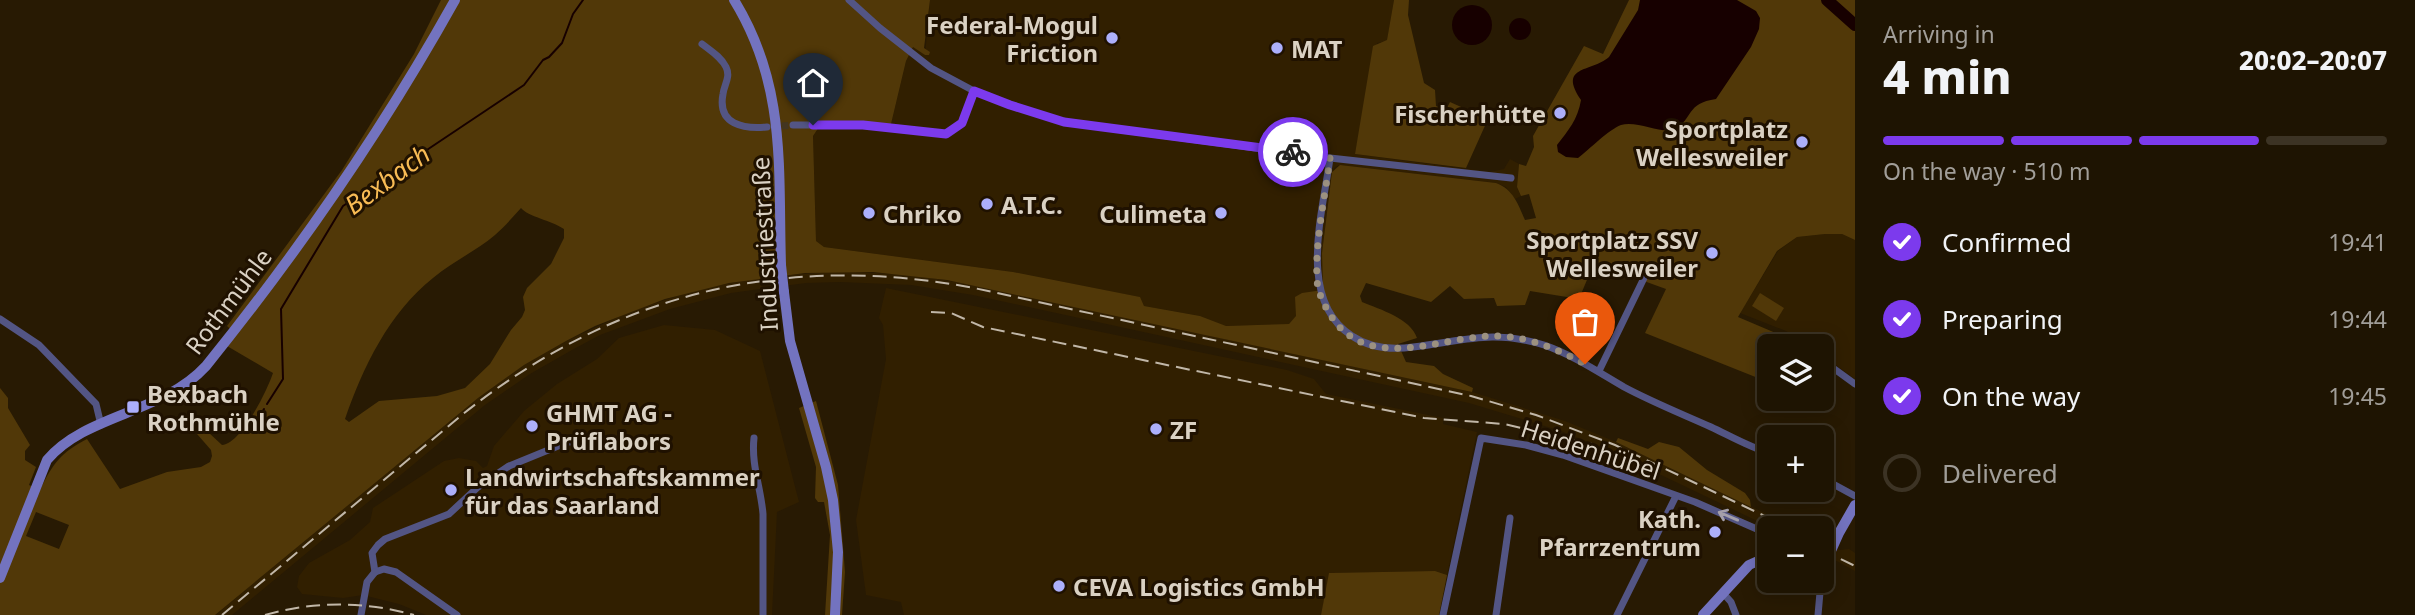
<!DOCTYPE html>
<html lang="en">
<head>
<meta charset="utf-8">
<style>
  :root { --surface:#1e1402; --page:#261d0c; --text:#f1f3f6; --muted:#a19e99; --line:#3c3324; --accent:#7c3aed }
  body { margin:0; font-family:"Noto Sans",sans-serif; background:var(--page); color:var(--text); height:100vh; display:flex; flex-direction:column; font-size:26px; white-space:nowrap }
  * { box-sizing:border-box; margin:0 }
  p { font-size:23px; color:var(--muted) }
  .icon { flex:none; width:38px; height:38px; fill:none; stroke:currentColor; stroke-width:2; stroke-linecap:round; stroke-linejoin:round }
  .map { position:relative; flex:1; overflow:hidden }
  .side { display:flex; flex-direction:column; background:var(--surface); width:560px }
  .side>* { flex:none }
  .controls { position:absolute; left:1757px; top:334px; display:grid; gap:14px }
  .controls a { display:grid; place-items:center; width:77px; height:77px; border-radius:10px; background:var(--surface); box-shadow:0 4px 18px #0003,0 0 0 2px var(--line); font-size:35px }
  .pin { position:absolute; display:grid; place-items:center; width:60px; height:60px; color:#fff; margin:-72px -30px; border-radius:50% 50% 50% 0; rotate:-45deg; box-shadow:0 0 7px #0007 }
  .pin .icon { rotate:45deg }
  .courier { position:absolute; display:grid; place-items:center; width:70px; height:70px; margin:-35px; border:5px solid #7c3aed; border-radius:50%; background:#fff; color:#222; box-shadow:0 2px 9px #0007 }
  .headline em { font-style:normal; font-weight:800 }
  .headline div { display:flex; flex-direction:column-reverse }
  .headline { display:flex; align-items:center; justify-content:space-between; height:119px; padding:0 28px }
  h1 { font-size:46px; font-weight:800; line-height:52px }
  .bar { display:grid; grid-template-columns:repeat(4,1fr); gap:10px 7px; align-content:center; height:84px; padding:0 28px }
  .bar i { height:9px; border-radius:5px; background:var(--line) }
  .bar .selected { background:var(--accent) }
  .bar p { grid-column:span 4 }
  ol { padding:0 28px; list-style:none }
  li { display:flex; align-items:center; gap:21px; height:77px }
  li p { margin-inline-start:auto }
  li .icon { padding:7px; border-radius:50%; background:var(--accent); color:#fff; stroke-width:4 }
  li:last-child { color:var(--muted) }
  li i { width:38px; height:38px; border:4px solid var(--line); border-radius:50% }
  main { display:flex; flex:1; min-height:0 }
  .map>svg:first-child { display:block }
  .built { fill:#311f00 }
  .green { fill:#513808; fill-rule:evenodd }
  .water { fill:#170000 }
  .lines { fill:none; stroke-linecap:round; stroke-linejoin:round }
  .stream { stroke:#170000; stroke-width:2 }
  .river { stroke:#170000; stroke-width:12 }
  .street-tunnel { stroke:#433520; stroke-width:7; stroke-dasharray:7 3.5; stroke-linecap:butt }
  .street { stroke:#535584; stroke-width:7 }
  .secondary { stroke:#7373bf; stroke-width:10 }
  .rail { stroke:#c1b7a8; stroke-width:2; stroke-dasharray:14 7; stroke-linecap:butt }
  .secondary-bridge { stroke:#7373bf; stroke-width:10 }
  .oneway { stroke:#a49faa }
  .done { stroke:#9c9180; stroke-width:7; stroke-dasharray:0 12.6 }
  .route { stroke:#7c3aed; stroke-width:9 }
  .poi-dot { fill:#acaffb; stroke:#1f1100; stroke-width:2.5 }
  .labels { text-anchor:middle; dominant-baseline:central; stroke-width:6; stroke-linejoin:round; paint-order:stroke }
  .poi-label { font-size:24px; font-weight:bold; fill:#dad1c3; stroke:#1f1100; text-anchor:start }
  .street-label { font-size:24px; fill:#dad1c3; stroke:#1f1100 }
  .water-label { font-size:26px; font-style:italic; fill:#f8bb54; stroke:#1f1100 }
</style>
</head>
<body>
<main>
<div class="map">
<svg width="1855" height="615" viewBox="0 0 1855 615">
  <rect width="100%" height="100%" fill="#281a03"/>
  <g class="built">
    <path d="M 930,0 L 1394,0 L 1387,41 L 1377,43 L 1355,154 L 1490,172 L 1504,169 L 1510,159 L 1519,164 L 1517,187 L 1521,196 L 1515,199 L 1506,187 L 1496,183 L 1340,165 L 1335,167 L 1332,172 L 1322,253 L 1323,290 L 1289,324 L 1225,326 L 1200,316 L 1144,306 L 1139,297 L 1013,272 L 824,247 L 816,241 L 813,136 L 823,121 L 891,124 L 906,61 L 914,46 L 925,55 Z"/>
    <path d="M 1825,234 L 1842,234 L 1855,240 L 1855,379 L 1822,355 L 1822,346 L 1809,346 L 1786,331 L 1740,313 L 1778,251 L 1797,237 Z"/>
    <path d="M 839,271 L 913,275 L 975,285 L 1472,392 L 1565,421 L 1616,442 L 1796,528 L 1772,528 L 1613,452 L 1561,431 L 1469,403 L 973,295 L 911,285 L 840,282 L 806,283 L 731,293 L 670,309 L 600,335 L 572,350 L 530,374 L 485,405 L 232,615 L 215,615 L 478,398 L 524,365 L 566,341 L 631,311 L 698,289 L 765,277 Z"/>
    <path d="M 886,288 L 1287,370 L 1314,379 L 1326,394 L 1443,418 L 1443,424 L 1477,432 L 1447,575 L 1435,571 L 1330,573 L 1321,615 L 904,615 L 901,602 L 866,595 L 856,520 L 886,359 L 883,325 L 879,318 Z"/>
    <path d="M 664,325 L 715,330 L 760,351 L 799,502 L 777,512 L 772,615 L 426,615 L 399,604 L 363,595 L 343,598 L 302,594 L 297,587 L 299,576 L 309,563 L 350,540 L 370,522 L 373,508 L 444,461 L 459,458 L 476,461 L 483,468 L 487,466 L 494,446 L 524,411 L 557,384 L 597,359 L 619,338 Z"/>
    <path d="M 1822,541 L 1840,550 L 1849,549 L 1855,553 L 1855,571 L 1822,553 Z"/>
  </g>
  <g class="green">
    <path d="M 441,0 L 930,0 L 924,48 L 930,52 L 929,55 L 925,55 L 913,47 L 906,61 L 891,124 L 823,121 L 813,136 L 816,241 L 824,247 L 1013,272 L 1140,297 L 1144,306 L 1200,316 L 1226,326 L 1289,324 L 1296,316 L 1295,297 L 1302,293 L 1323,290 L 1322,253 L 1332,172 L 1340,165 L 1496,183 C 1513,189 1518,204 1525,220 L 1536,218 L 1529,194 L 1521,196 L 1517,187 L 1519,164 L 1526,166 L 1534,147 L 1533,136 L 1584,46 L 1603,54 L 1629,0 L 1855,0 L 1855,240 L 1842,234 L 1825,234 L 1797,237 L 1777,251 L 1738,317 L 1778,334 L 1796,346 L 1769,346 L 1768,382 L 1645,333 L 1666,289 L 1594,263 L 1579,299 L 1530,291 L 1525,305 L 1497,306 L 1494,298 L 1464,299 L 1450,286 L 1431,302 L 1366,283 L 1360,296 L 1362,302 C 1381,310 1410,318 1417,338 L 1398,344 L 1406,362 L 1434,366 L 1443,374 L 1473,388 L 1472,392 L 947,280 L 873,272 L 805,273 L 729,283 L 665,299 L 595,326 L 566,341 L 524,365 L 478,398 L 215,615 L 0,615 L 0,388 L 8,398 L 8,408 L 30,445 L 25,451 L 25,460 L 36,467 L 29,485 L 40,490 C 52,465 61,452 87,439 L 120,489 L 167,472 L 201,467 L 210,462 L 212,456 L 211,450 L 197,434 L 208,432 L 222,445 C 241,444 267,391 273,373 L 227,346 L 236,334 L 227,326 L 342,170 L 414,54 ZM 521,208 C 528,217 551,220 564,229 L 564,238 L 551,264 L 527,288 L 523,297 L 525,310 L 522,317 L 511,330 L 490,364 L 465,388 L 437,396 L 379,401 L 349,422 L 345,419 C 363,367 389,313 433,278 C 452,262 476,251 495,235 C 504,227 513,217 521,208 ZM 36,512 L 69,525 L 59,549 L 26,536 Z"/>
    <path d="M 1394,0 L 1409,0 L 1408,15 L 1424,83 L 1435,90 L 1436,106 L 1446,110 L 1450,102 L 1488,119 L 1466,168 L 1355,154 L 1373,46 L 1387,40 Z"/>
    <path d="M 1760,293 L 1784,308 L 1776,321 L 1752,306 Z"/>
    <path d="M 816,401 L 838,485 L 845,572 L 842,615 L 825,615 L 830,535 L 824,502 L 818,502 L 815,498 L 816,467 L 799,408 Z"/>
    <path d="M 1618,438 L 1648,449 L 1659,442 L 1679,447 L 1707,470 L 1745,493 L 1750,500 L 1751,507 L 1616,442 Z"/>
    <path d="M 1435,571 L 1447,575 L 1439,615 L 1321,615 L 1329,573 Z"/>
  </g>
  <g class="water">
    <path d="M 1640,0 L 1737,0 L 1756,11 L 1760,18 L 1759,29 L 1751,47 L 1716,99 C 1686,103 1693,119 1675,129 C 1663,135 1637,120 1621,125 C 1608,130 1590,149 1578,158 L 1566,157 L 1558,152 L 1557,145 C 1568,131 1578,119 1581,100 C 1558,65 1590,73 1609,57 L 1638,10 Z"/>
    <circle cx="1472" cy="25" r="20"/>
    <circle cx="1520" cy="29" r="11"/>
  </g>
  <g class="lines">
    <g class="stream">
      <path d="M 267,404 L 283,379 L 281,309 L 343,206 L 524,85 L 543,60 L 549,57 L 562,43 L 573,14 L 583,0"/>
      <path d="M 252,429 L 264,409"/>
    </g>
    <path class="river" d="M 1827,0 L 1855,25"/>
    <path class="street-tunnel" d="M 771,127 L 793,125"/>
    <g class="street">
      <path d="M 849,0 L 880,28 L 931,68 L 974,91 L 1010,105 L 1064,122 L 1330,158 L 1511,178"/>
      <path d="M 702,44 C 711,51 721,57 726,67 C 731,77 724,85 723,94 C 717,125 744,129 767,127"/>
      <path d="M 793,125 L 863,125 L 946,134 L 962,123 L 974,91"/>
      <path d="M 1330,158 C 1323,212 1296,300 1352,336 C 1370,348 1392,350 1413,347 C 1464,341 1492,329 1544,345 C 1573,355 1598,372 1624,387 C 1652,402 1682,414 1711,427 C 1730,436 1749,447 1769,453"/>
      <path d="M 0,319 L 39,345 L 96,404 L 101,425"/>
      <path d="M 1822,360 L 1855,384"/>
      <path d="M 1599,371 L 1644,278"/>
      <path d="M 754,438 C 751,465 761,488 763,514 L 763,615"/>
      <path d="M 1822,478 L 1855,496"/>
      <path d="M 375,572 L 372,553 L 378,545 L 385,539 L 449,514 L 478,487 L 509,466 L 568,442 L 593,442"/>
      <path d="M 375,572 L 384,569 L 396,572 L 457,615"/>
      <path d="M 1723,593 L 1731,602 L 1736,615"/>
      <path d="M 361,615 L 367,582 L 375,572"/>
      <path d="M 1443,615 L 1481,438 L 1526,445 L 1563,455 L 1695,502 L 1759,530 L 1769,548"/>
      <path d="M 1496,615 L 1510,518"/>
      <path d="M 1617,615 L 1676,496"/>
      <path d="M 1818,615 L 1821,581"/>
    </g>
    <g class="secondary">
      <path d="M 734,0 C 787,86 778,169 781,265"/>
      <path d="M 784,292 L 790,341 L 826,467 L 833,500 L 838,552 L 835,615"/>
      <path d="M 1822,571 L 1839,533 L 1855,505"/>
      <path d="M 0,578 L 47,460 C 86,414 162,414 206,366 C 299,251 383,129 455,0"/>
      <path d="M 1703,615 L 1749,565 L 1769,556"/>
    </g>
    <g class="rail">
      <path d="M 931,312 L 951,313 L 983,327 L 1424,418 L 1504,424 L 1592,444"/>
      <path d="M 1822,550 L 1855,566"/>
      <path d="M 222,615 L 463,414 C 615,293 783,252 974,288 L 1471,396 L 1536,415 L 1615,445 L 1790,528"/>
      <path d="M 265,615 C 315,601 364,601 414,615"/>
    </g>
    <path class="secondary-bridge" d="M 781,265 L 784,292"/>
  </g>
  <defs><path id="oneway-shaft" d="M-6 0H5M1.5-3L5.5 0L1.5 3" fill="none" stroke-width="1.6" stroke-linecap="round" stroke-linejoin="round" transform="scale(1.75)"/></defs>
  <use class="oneway" href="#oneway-shaft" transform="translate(1728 516) rotate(-157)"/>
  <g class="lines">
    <path class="done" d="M 1293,152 L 1330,158 C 1325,197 1315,240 1317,280 C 1318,294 1325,307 1333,319 C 1372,374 1447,334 1499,336 C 1530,337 1559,350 1585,364"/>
    <path class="route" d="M 813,125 L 863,125 L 946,134 L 962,123 L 974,91 L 1010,105 L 1064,122 L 1293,152"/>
  </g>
  <g class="poi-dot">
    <circle cx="1112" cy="38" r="7"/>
    <circle cx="1277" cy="48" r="7"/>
    <circle cx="1560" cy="113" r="7"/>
    <circle cx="1802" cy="142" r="7"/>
    <circle cx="987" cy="204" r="7"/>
    <circle cx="869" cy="213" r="7"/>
    <circle cx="1221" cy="213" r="7"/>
    <circle cx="1712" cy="253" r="7"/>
    <rect x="126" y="400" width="14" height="14" rx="3.5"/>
    <circle cx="532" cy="426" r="7"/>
    <circle cx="1156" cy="429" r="7"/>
    <circle cx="451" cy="490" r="7"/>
    <circle cx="1715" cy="532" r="7"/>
    <circle cx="1059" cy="586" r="7"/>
  </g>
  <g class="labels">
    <g class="poi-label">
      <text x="1098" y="24" text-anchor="end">Federal-Mogul<tspan x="1098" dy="28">Friction</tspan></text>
      <text x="1291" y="48">MAT</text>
      <text x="1546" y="113" text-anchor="end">Fischerhütte</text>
      <text x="1788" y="128" text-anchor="end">Sportplatz<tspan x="1788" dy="28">Wellesweiler</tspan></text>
      <text x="1001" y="204">A.T.C.</text>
      <text x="883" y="213">Chriko</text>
      <text x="1207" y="213" text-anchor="end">Culimeta</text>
      <text x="1698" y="239" text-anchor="end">Sportplatz SSV<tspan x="1698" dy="28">Wellesweiler</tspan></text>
      <text x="147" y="393">Bexbach<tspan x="147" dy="28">Rothmühle</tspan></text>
      <text x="546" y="412">GHMT AG -<tspan x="546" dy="28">Prüflabors</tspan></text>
      <text x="1170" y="429">ZF</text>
      <text x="465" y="476">Landwirtschaftskammer<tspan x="465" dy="28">für das Saarland</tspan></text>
      <text x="1701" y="518" text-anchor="end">Kath.<tspan x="1701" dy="28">Pfarrzentrum</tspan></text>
      <text x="1073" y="586">CEVA Logistics GmbH</text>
    </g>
    <g class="street-label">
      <text transform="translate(764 244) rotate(-93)">Industriestraße</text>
      <text transform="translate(228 301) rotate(-53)">Rothmühle</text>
      <text transform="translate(1591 449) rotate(18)">Heidenhübel</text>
    </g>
    <g class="water-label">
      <text transform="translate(387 179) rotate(-36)">Bexbach</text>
    </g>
  </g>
</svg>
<div class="controls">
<a><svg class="icon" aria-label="layers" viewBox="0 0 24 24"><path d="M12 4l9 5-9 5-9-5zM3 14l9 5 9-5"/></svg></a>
<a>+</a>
<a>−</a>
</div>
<div class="pin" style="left:1585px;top:364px;background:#ea580c"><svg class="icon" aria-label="bag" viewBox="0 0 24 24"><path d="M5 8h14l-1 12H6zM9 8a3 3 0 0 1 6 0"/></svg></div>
<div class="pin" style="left:813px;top:125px;background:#1f2937"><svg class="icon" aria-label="home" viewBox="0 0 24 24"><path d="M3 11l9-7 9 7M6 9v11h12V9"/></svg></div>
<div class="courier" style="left:1293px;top:152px"><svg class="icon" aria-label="bike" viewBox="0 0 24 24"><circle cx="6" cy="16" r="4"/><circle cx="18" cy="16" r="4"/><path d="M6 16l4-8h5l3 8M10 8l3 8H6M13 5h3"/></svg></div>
</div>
<section class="side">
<div class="headline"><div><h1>4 min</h1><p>Arriving in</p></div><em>20:02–20:07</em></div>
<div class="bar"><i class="selected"></i><i class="selected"></i><i class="selected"></i><i></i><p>On the way · 510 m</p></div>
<ol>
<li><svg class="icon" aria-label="check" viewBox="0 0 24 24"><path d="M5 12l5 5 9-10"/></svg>Confirmed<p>19:41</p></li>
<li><svg class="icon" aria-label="check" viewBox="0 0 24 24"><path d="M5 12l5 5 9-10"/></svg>Preparing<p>19:44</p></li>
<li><svg class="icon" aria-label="check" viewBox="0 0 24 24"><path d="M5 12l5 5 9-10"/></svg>On the way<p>19:45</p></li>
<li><i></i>Delivered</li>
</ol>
</section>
</main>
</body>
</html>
